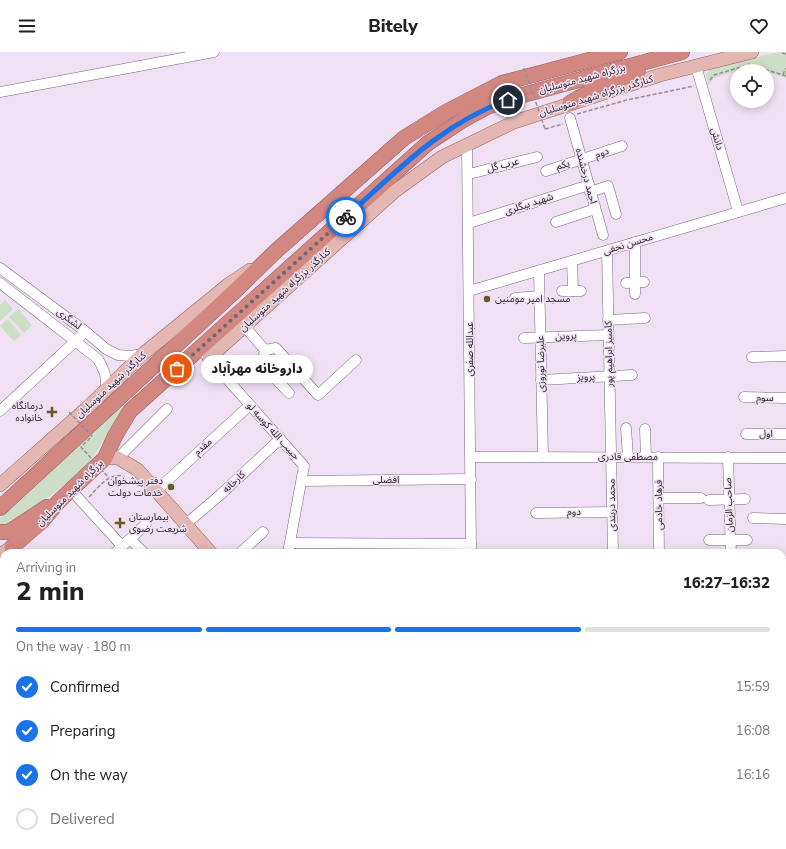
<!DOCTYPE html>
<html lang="en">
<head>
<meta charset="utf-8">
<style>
  :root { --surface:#fff; --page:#f2f2f2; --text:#202124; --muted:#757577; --line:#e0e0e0; --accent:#1a73e8 }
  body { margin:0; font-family:"Nunito Sans","Noto Sans Arabic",sans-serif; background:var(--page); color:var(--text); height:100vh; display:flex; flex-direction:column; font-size:15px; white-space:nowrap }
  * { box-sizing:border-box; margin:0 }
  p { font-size:13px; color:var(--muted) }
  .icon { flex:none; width:22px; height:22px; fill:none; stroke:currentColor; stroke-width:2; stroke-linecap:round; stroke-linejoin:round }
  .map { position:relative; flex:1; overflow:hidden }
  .details { position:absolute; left:0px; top:497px; width:786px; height:300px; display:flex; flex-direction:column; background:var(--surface); border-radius:12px 12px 0 0; box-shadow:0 2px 10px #0003 }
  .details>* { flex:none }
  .fabs { position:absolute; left:730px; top:12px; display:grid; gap:8px }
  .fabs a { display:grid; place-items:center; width:44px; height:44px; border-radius:50%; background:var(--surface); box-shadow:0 2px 10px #0003; font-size:20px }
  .pin { position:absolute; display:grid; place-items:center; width:34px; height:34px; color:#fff; margin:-17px; border:2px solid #fff; border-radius:50%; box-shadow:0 1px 4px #0007 }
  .courier { position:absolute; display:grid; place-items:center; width:40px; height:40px; margin:-20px; border:3px solid #1a73e8; border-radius:50%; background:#fff; color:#222; box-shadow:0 1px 5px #0007 }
  .bubble { position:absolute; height:28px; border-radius:14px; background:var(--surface); box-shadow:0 2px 10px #0003; font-size:13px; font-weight:800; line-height:28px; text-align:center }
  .head em { font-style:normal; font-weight:800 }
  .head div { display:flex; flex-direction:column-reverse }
  .head { display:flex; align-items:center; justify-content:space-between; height:68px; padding:0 16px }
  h1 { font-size:26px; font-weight:800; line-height:30px }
  .bar { display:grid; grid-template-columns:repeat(4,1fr); gap:6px 4px; align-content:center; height:48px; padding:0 16px }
  .bar i { height:5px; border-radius:3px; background:var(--line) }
  .bar .on { background:var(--accent) }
  .bar p { grid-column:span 4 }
  ol { padding:0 16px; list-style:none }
  li { display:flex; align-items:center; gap:12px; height:44px }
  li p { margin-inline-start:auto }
  li .icon { padding:4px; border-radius:50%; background:var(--accent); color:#fff; stroke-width:4 }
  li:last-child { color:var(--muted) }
  li i { width:22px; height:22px; border:2px solid var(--line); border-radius:50% }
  header { display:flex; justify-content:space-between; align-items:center; height:52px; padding:0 16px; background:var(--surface); font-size:18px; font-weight:800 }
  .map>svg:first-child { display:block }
  .green { fill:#ccdec6 }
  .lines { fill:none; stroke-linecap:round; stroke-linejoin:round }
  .minor-casing { stroke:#756978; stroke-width:11 }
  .major-casing { stroke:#976462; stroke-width:14 }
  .highway-casing { stroke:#976462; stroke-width:16 }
  .path { stroke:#978d9a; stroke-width:1.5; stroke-dasharray:4 2; stroke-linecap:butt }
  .minor { stroke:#fff; stroke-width:10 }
  .major { stroke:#e4b7b3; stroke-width:13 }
  .highway { stroke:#d28780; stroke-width:15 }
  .path-bridge { stroke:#978d9a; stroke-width:1.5; stroke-dasharray:4 2; stroke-linecap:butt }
  .done { stroke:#6e6670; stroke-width:4; stroke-dasharray:0 7.2 }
  .route { stroke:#1a73e8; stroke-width:5 }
  .poi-dot { fill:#675825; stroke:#efe1f3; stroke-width:1.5 }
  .labels { text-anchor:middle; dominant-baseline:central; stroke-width:3; stroke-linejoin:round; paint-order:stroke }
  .street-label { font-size:10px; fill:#29242a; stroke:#efe1f3 }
  .poi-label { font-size:10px; fill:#29242a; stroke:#efe1f3; text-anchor:start }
</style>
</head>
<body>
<header><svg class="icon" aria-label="menu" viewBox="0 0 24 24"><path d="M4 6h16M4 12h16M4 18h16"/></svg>Bitely<svg class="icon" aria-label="heart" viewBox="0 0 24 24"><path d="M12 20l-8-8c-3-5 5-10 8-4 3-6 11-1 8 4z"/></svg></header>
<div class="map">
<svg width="786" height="797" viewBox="0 0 786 797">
  <rect width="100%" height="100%" fill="#efe1f3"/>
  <g class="green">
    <path d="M 779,0 L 786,0 L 786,26 L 750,15 L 714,26 L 708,34 L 706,22 L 711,16 Z"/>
    <path d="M 5,248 L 13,257 L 0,269 L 0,253 Z"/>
    <path d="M 18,257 L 32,273 L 24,281 L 9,265 Z"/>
    <path d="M 8,267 L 21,283 L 14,289 L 0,274 Z"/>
    <path d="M 119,354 L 124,358 L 86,415 L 15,472 L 0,476 L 0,466 C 42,431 79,391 119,354 Z"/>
    <path d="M 786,692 L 786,797 L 755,797 L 755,793 L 782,793 L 782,693 Z"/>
    <rect x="292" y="793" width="57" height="4"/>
  </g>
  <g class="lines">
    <g class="minor-casing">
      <g id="minor">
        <path d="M 696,14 L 738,159"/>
        <path d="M 0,40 L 214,0"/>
        <path d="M 570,66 L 603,183"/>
        <path d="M 467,92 L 471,501"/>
        <path d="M 546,119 L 622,94"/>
        <path d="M 469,122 L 537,105"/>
        <path d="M 590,140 L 608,134 L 616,162"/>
        <path d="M 556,170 L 595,157"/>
        <path d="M 469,171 L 589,133"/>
        <path d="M 607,199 L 613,501"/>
        <path d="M 572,209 L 573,239"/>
        <path d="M 0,216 L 85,279 L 106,297 L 118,303 L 130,304 L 143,302"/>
        <path d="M 539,219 L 543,405"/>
        <path d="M 0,231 L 98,307 C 104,318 108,326 105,338"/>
        <path d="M 626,231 L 644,230"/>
        <path d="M 469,239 L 786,146"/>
        <path d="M 562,239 L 581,239"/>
        <path d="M 635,242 L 635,190"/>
        <path d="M 515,246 L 539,244"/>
        <path d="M 608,268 L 645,266"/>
        <path d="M 244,274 L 265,298 L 262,312 L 289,341"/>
        <path d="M 524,286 L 609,283"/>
        <path d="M 265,298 L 276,296 L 318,343 L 356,308"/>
        <path d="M 205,302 L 304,414 L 288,501"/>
        <path d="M 752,305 L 786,304"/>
        <path d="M 541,328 L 632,323"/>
        <path d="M 744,345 L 786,346"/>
        <path d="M 0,359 L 81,284"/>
        <path d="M 626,376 L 628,405"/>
        <path d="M 645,377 L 646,405"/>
        <path d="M 746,382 L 786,382"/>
        <path d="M 471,405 L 786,406"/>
        <path d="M 658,405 L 659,501"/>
        <path d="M 728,405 L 731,501"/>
        <path d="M 118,406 L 167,357"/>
        <path d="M 302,429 L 471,427"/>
        <path d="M 71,438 L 122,494"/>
        <path d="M 157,438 L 250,353"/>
        <path d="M 659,446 L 701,446"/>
        <path d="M 709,448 L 745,447"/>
        <path d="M 536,461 L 612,460"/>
        <path d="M 753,466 L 786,467"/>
        <path d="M 186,472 L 220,443 L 280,387"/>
        <path d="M 130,487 L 144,501"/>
        <path d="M 709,488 L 747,488"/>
        <path d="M 290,491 L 471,492"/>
        <path d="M 115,501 L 146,472"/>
        <path d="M 240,501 L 263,480"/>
        <path d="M 782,512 L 786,512"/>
        <path d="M 0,513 L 4,507"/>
        <path d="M 0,664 L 4,664"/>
        <path d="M 0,720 L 4,720"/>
        <path d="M 0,776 L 4,776"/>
        <path d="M 115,797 L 116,793"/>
        <path d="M 269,797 L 269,793"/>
      </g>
    </g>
    <g class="major-casing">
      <g id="major">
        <path d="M 209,306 L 395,139 L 442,105 L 514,70 L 660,23 L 752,0"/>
        <path d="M 105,406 L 118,406 L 138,418 L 211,501"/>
        <path d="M 0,433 L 87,356 L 143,302 L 229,232 L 250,218"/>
        <path d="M 0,503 L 12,495"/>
        <path d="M 782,580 L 786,580"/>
      </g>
    </g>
    <g class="highway-casing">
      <g id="highway">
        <path d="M 570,51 L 600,34 L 638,21"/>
        <path d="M 0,456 L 236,238 L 276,199 L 404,86 L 446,60 L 502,31 L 620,0"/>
        <path d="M 0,480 L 9,480 L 47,455"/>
        <path d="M 12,495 L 42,469 L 59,449 L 105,406 L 115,384 L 130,359 L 428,91 L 463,68 L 487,55 L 519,44 L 682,0"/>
      </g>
    </g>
    <g class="path">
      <path d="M 782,1 L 786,2"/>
      <path d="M 748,12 L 786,24"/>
      <path d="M 783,23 L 786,16"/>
      <path d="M 710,28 L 714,23 L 748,13"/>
      <path d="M 577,62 L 627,48 L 694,34"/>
      <path d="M 545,77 L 563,72"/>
      <path d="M 89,445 C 99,435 108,421 123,424"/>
    </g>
    <use href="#minor" class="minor"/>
    <use href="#major" class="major"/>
    <use href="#highway" class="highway"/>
    <g class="path-bridge">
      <path d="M 524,16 L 545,77"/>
      <path d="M 69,360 L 92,384 L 81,395 L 109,426"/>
    </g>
  </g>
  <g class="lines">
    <path class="done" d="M 177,317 L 346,165"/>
    <path class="route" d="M 346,165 C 398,118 441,72 508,48"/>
  </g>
  <g class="poi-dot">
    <circle cx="487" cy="247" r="4"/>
    <path d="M50 354h4v4h4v4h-4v4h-4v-4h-4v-4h4z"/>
    <circle cx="171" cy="435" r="4"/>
    <path d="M118 465h4v4h4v4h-4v4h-4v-4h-4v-4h4z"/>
  </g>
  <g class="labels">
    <g class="street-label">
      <text transform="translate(582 27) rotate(-15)">بزرگراه شهید متوسلیان</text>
      <text transform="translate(596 44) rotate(-17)">کنارگذر بزرگراه شهید متوسلیان</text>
      <text transform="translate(717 87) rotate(74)">دانش</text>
      <text transform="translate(602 101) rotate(-19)">دوم</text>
      <text transform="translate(503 113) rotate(-14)">عرب گل</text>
      <text transform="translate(563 113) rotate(-17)">یکم</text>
      <text transform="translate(586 124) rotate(75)">احمد درخشنده</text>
      <text transform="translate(529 152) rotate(-18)">شهید بیگلری</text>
      <text transform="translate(628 192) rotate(-17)">محسن نجفی</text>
      <text transform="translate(285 238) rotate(-42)">کنارگذر بزرگراه شهید متوسلیان</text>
      <text transform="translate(69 267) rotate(37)">لشگری</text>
      <text transform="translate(566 284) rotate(-3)">پروین</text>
      <text transform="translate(470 297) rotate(-90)">عبدالله صفری</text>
      <text transform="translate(609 302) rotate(-91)">کامبیز ابراهیم پور</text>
      <text transform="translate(541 312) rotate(-91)">علیرضا نوروزی</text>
      <text transform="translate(586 325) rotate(-3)">پرویز</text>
      <text transform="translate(111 333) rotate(-43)">کنارگذر شهید متوسلیان</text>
      <text transform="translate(765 346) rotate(1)">سوم</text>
      <text transform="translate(273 379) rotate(48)">حبیب الله کوسه لو</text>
      <text transform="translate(766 382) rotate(-1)">اول</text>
      <text transform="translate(203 395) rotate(-42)">مقدم</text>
      <text x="628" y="405">مصطفی قادری</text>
      <text x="386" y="428">افضلی</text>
      <text transform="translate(234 430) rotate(-43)">کارخانه</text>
      <text transform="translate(70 441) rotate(-45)">بزرگراه شهید متوسلیان</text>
      <text transform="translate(612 453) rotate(-91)">محمد دربندی</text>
      <text transform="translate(659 453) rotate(-91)">فرهاد خادمی</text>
      <text transform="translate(729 453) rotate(-92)">صاحب الزمان</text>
      <text transform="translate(574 460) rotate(-1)">دوم</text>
    </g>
    <g class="poi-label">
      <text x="495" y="247">مسجد امیر مومنین</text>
      <text x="43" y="354" text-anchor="end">درمانگاه<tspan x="43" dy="12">خانواده</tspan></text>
      <text x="163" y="429" text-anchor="end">دفتر پیشخوان<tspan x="163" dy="12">خدمات دولت</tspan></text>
      <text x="129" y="465">بیمارستان<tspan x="129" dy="12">شریعت رضوی</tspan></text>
    </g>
  </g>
</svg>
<div class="fabs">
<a><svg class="icon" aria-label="locate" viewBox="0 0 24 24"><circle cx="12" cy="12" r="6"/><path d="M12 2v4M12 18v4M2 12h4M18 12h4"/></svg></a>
</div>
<div class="pin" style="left:177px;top:317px;background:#ea580c"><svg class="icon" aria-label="bag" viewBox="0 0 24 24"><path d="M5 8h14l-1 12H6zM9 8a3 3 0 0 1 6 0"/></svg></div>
<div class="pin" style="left:508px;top:48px;background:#1f2937"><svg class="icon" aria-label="home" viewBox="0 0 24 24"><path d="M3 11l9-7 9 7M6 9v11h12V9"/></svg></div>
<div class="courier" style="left:346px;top:165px"><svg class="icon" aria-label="bike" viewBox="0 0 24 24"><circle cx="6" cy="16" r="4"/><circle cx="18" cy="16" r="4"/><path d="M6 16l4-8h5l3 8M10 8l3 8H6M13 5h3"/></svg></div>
<div class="bubble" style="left:201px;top:303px;width:112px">داروخانه مهرآباد</div>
<section class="details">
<div class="head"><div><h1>2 min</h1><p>Arriving in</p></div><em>16:27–16:32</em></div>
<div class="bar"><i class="on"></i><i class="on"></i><i class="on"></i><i></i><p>On the way · 180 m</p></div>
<ol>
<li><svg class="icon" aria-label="check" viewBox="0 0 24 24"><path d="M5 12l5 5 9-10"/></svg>Confirmed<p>15:59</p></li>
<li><svg class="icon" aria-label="check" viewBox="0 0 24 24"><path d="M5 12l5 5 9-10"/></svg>Preparing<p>16:08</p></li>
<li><svg class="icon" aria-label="check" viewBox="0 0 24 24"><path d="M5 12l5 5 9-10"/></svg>On the way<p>16:16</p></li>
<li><i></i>Delivered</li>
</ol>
</section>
</div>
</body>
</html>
